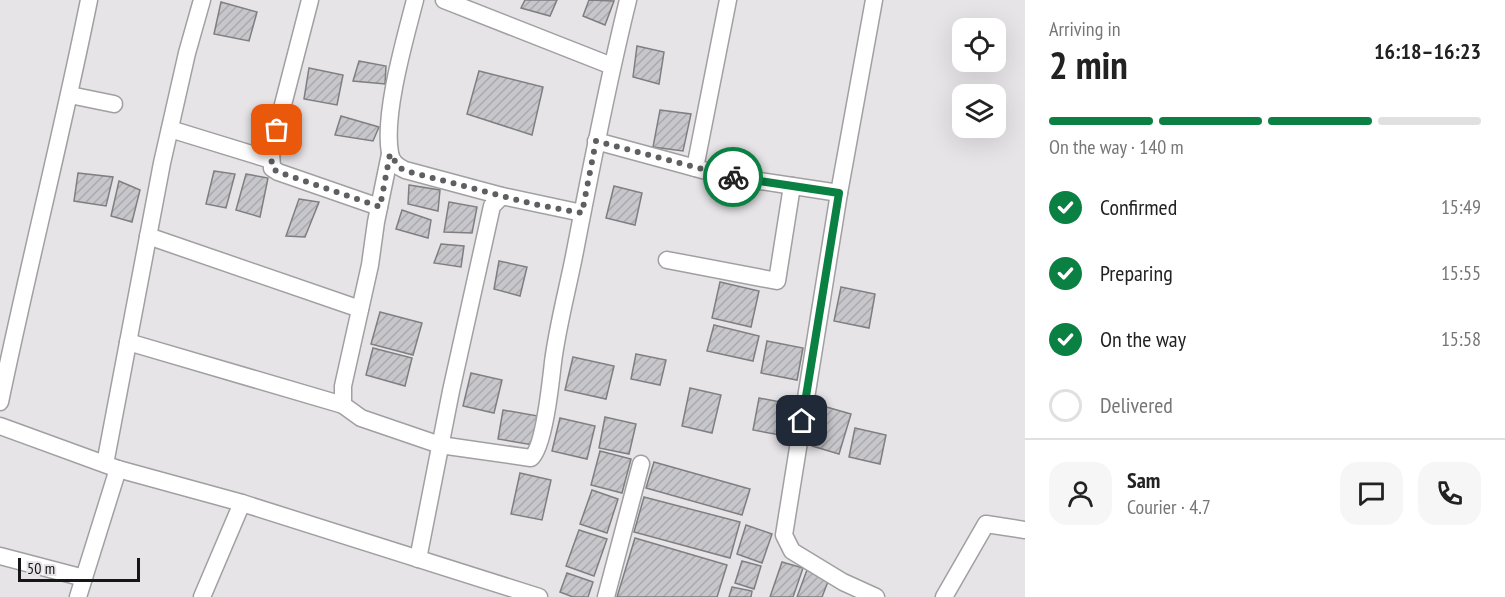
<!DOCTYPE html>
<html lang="en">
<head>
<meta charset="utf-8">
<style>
  :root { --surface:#fff; --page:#f6f6f6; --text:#222; --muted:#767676; --line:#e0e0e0; --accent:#0b8043 }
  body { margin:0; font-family:"PT Sans Narrow",sans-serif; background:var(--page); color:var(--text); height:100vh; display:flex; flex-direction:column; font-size:22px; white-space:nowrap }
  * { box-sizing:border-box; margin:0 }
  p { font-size:20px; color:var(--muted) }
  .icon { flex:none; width:33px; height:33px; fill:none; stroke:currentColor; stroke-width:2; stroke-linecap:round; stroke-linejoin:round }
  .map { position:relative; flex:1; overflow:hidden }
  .side { display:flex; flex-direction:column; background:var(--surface); width:480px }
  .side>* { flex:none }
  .fabs { position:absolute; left:952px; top:18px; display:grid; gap:12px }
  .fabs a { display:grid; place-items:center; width:54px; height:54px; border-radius:12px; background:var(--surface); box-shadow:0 6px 24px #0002; font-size:30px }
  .scale { position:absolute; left:18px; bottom:15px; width:122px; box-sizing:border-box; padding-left:6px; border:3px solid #171617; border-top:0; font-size:16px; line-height:21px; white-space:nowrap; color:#171617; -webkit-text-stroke:4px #e6e4e7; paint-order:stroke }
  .pin { position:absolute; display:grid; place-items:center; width:51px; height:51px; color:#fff; margin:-26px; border-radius:12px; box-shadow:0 3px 9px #0006 }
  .courier { position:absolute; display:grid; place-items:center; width:60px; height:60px; margin:-30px; border:4px solid #0b8043; border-radius:50%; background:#fff; color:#222; box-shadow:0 2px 8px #0007 }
  .summary em { font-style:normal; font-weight:700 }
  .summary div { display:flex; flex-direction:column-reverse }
  .summary { display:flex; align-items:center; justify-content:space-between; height:102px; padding:0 24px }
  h1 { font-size:39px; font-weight:700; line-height:45px }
  .bar { display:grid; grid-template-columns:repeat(4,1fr); gap:9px 6px; align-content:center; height:72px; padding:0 24px }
  .bar i { height:8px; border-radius:4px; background:var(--line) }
  .bar .on { background:var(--accent) }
  .bar p { grid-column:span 4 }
  .line { display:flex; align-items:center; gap:15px; padding:0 24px; border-top:2px solid var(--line) }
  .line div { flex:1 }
  .round { display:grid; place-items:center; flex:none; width:63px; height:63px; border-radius:18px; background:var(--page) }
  ol { padding:0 24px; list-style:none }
  li { display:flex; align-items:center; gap:18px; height:66px }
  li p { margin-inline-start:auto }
  li .icon { padding:6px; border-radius:50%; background:var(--accent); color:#fff; stroke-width:4 }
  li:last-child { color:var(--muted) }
  li i { width:33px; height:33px; border:3px solid var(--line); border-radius:50% }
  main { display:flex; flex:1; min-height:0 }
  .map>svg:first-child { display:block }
  .building { fill:url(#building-hatch); stroke:#7f7e81; stroke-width:1.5 }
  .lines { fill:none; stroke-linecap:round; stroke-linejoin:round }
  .minor-casing { stroke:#a19fa2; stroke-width:19 }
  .minor { stroke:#fff; stroke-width:16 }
  .done { stroke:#5f5e60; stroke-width:6; stroke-dasharray:0 10.8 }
  .route { stroke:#0b8043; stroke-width:8 }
</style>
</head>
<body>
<main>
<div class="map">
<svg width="1025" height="597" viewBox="0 0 1025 597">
  <defs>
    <pattern id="building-hatch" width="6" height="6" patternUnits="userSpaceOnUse" patternTransform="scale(1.5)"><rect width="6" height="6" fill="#c7c6ca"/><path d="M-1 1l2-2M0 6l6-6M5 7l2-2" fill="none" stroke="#aaa9ad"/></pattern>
  </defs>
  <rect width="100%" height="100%" fill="#e6e4e7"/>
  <g class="building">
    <path d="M 525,0 L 557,0 L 550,16 L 521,8 Z"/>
    <path d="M 589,0 L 614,1 L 605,25 L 583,16 Z"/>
    <path d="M 221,2 L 257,12 L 249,41 L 214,34 Z"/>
    <path d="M 637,46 L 664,52 L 659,84 L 633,77 Z"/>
    <path d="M 359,61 L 386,66 L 385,84 L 353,81 Z"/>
    <path d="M 309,68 L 343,75 L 337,105 L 304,99 Z"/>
    <path d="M 479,71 L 543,87 L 532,135 L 467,114 Z"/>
    <path d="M 660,110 L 691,114 L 683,151 L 653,147 Z"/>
    <path d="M 341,116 L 379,127 L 373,141 L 335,135 Z"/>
    <path d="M 214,171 L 235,174 L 226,208 L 206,204 Z"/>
    <path d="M 78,173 L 113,177 L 106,206 L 74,201 Z"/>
    <path d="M 246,174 L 268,178 L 260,217 L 236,210 Z"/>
    <path d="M 119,181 L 140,190 L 132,222 L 111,216 Z"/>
    <path d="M 409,185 L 440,190 L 438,211 L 408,204 Z"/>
    <path d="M 614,186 L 642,193 L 635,225 L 606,218 Z"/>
    <path d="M 299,199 L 319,202 L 305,237 L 286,236 Z"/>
    <path d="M 449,202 L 477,207 L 472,233 L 444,232 Z"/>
    <path d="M 402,210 L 431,220 L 428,238 L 396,229 Z"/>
    <path d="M 441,244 L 464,246 L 461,267 L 434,263 Z"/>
    <path d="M 499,261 L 527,267 L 520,296 L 494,289 Z"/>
    <path d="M 720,282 L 759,291 L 751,327 L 712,318 Z"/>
    <path d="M 841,287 L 875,294 L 869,328 L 834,321 Z"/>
    <path d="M 380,312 L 422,323 L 413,355 L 371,344 Z"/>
    <path d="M 714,325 L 759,336 L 753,361 L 707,351 Z"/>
    <path d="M 767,341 L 803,348 L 797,380 L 761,373 Z"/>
    <path d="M 373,348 L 412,358 L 405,386 L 366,375 Z"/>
    <path d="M 636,354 L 666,360 L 660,385 L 631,379 Z"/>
    <path d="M 573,357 L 614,366 L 606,399 L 565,390 Z"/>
    <path d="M 471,373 L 502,380 L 494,413 L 463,406 Z"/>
    <path d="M 690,388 L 721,395 L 712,433 L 682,426 Z"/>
    <path d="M 759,398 L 797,405 L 791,437 L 753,430 Z"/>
    <path d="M 823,406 L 851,414 L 839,454 L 812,446 Z"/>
    <path d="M 503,410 L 538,416 L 533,445 L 498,439 Z"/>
    <path d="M 605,417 L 636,424 L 629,454 L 599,448 Z"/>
    <path d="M 560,418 L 595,426 L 587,459 L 552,451 Z"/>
    <path d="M 855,428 L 886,435 L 880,464 L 849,457 Z"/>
    <path d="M 600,451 L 631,459 L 622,493 L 591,485 Z"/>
    <path d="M 654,462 L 750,489 L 742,515 L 646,488 Z"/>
    <path d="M 520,473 L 551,480 L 542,520 L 511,514 Z"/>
    <path d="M 592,490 L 618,499 L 607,533 L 580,524 Z"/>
    <path d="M 644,497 L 740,522 L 730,558 L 634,532 Z"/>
    <path d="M 746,525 L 772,534 L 762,563 L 737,554 Z"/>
    <path d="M 579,530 L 607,539 L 594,576 L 566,566 Z"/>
    <path d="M 635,538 L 727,565 L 717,597 L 617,597 Z"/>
    <path d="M 742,561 L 761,566 L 754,589 L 735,583 Z"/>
    <path d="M 782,562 L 803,568 L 793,597 L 770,597 Z"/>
    <path d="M 807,570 L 829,579 L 822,597 L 797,597 Z"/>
    <path d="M 567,573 L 593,582 L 588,597 L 573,597 L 560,592 Z"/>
    <path d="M 732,587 L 752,591 L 751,597 L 729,597 Z"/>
  </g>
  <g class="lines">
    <g class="minor-casing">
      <g id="minor">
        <path d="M 310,0 L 271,151 L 272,168 L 278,172 L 379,207"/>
        <path d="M 415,0 C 405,39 383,114 390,153 C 391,161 398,167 405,170 L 502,196"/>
        <path d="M 444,0 L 612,66"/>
        <path d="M 874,0 L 839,193 L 784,535 L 792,551 L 843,582 L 876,597"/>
        <path d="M 70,95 L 114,104"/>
        <path d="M 170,129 L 271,160"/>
        <path d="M 596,141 L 721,175 L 839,193"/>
        <path d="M 390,154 L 376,222 L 370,265 L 343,386 L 343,405 L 361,418 L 440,445 L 531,458 C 544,448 551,380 553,362 C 558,323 569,284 576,246 C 592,163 608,81 628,0"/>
        <path d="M 695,168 L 728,0"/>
        <path d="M 148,236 L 360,309"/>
        <path d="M 667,260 L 777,281 L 792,186"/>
        <path d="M 128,342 L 343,405"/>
        <path d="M 0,402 C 28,267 62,134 89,0"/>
        <path d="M 0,426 L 118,469 L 242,503 L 539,597"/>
        <path d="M 105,464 L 162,163 L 187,53 L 202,0"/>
        <path d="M 0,556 L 84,578"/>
        <path d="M 418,559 L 451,391 L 492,206 L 502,196 L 582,213"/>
        <path d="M 78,597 L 118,469"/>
        <path d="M 202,597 L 242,503"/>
        <path d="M 606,597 L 641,464"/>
        <path d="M 944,597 L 986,524 L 1025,530"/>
      </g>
    </g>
    <use href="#minor" class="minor"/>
  </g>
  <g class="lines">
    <path class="done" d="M 277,130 L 271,151 L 272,168 L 278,172 L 380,207 L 390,154 L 400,168 L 410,172 L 533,204 L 582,213 L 596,141 L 733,177"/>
    <path class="route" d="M 733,177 L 839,193 L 802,421"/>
  </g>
</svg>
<div class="fabs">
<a><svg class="icon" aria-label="locate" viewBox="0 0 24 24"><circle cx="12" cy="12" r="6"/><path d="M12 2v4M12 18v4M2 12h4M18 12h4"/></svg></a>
<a><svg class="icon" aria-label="layers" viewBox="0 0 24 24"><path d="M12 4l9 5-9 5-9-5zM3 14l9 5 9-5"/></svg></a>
</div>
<div class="scale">50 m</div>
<div class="pin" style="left:277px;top:130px;background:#ea580c"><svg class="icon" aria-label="bag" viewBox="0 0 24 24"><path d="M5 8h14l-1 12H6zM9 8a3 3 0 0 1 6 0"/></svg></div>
<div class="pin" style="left:802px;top:421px;background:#1f2937"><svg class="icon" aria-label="home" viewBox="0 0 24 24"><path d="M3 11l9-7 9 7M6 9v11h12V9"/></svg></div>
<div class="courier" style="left:733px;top:177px"><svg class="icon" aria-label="bike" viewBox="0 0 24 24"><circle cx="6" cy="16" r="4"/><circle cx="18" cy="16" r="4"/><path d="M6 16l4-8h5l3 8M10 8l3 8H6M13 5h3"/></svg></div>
</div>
<section class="side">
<div class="summary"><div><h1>2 min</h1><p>Arriving in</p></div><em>16:18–16:23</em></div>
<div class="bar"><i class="on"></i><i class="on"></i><i class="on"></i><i></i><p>On the way · 140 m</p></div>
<ol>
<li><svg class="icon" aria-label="check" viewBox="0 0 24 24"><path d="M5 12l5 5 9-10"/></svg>Confirmed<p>15:49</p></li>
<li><svg class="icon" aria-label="check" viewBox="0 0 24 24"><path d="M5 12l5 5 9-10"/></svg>Preparing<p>15:55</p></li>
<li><svg class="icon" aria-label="check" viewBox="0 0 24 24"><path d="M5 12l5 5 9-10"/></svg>On the way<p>15:58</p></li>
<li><i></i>Delivered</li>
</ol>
<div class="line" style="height:108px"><a class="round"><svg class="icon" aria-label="person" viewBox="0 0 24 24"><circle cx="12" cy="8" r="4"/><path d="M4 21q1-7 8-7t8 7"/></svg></a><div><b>Sam</b><p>Courier · 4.7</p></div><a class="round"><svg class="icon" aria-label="chat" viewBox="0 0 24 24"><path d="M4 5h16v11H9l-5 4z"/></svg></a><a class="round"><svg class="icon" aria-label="phone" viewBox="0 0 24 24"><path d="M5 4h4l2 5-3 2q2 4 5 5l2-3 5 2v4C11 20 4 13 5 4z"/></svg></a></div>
</section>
</main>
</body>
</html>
